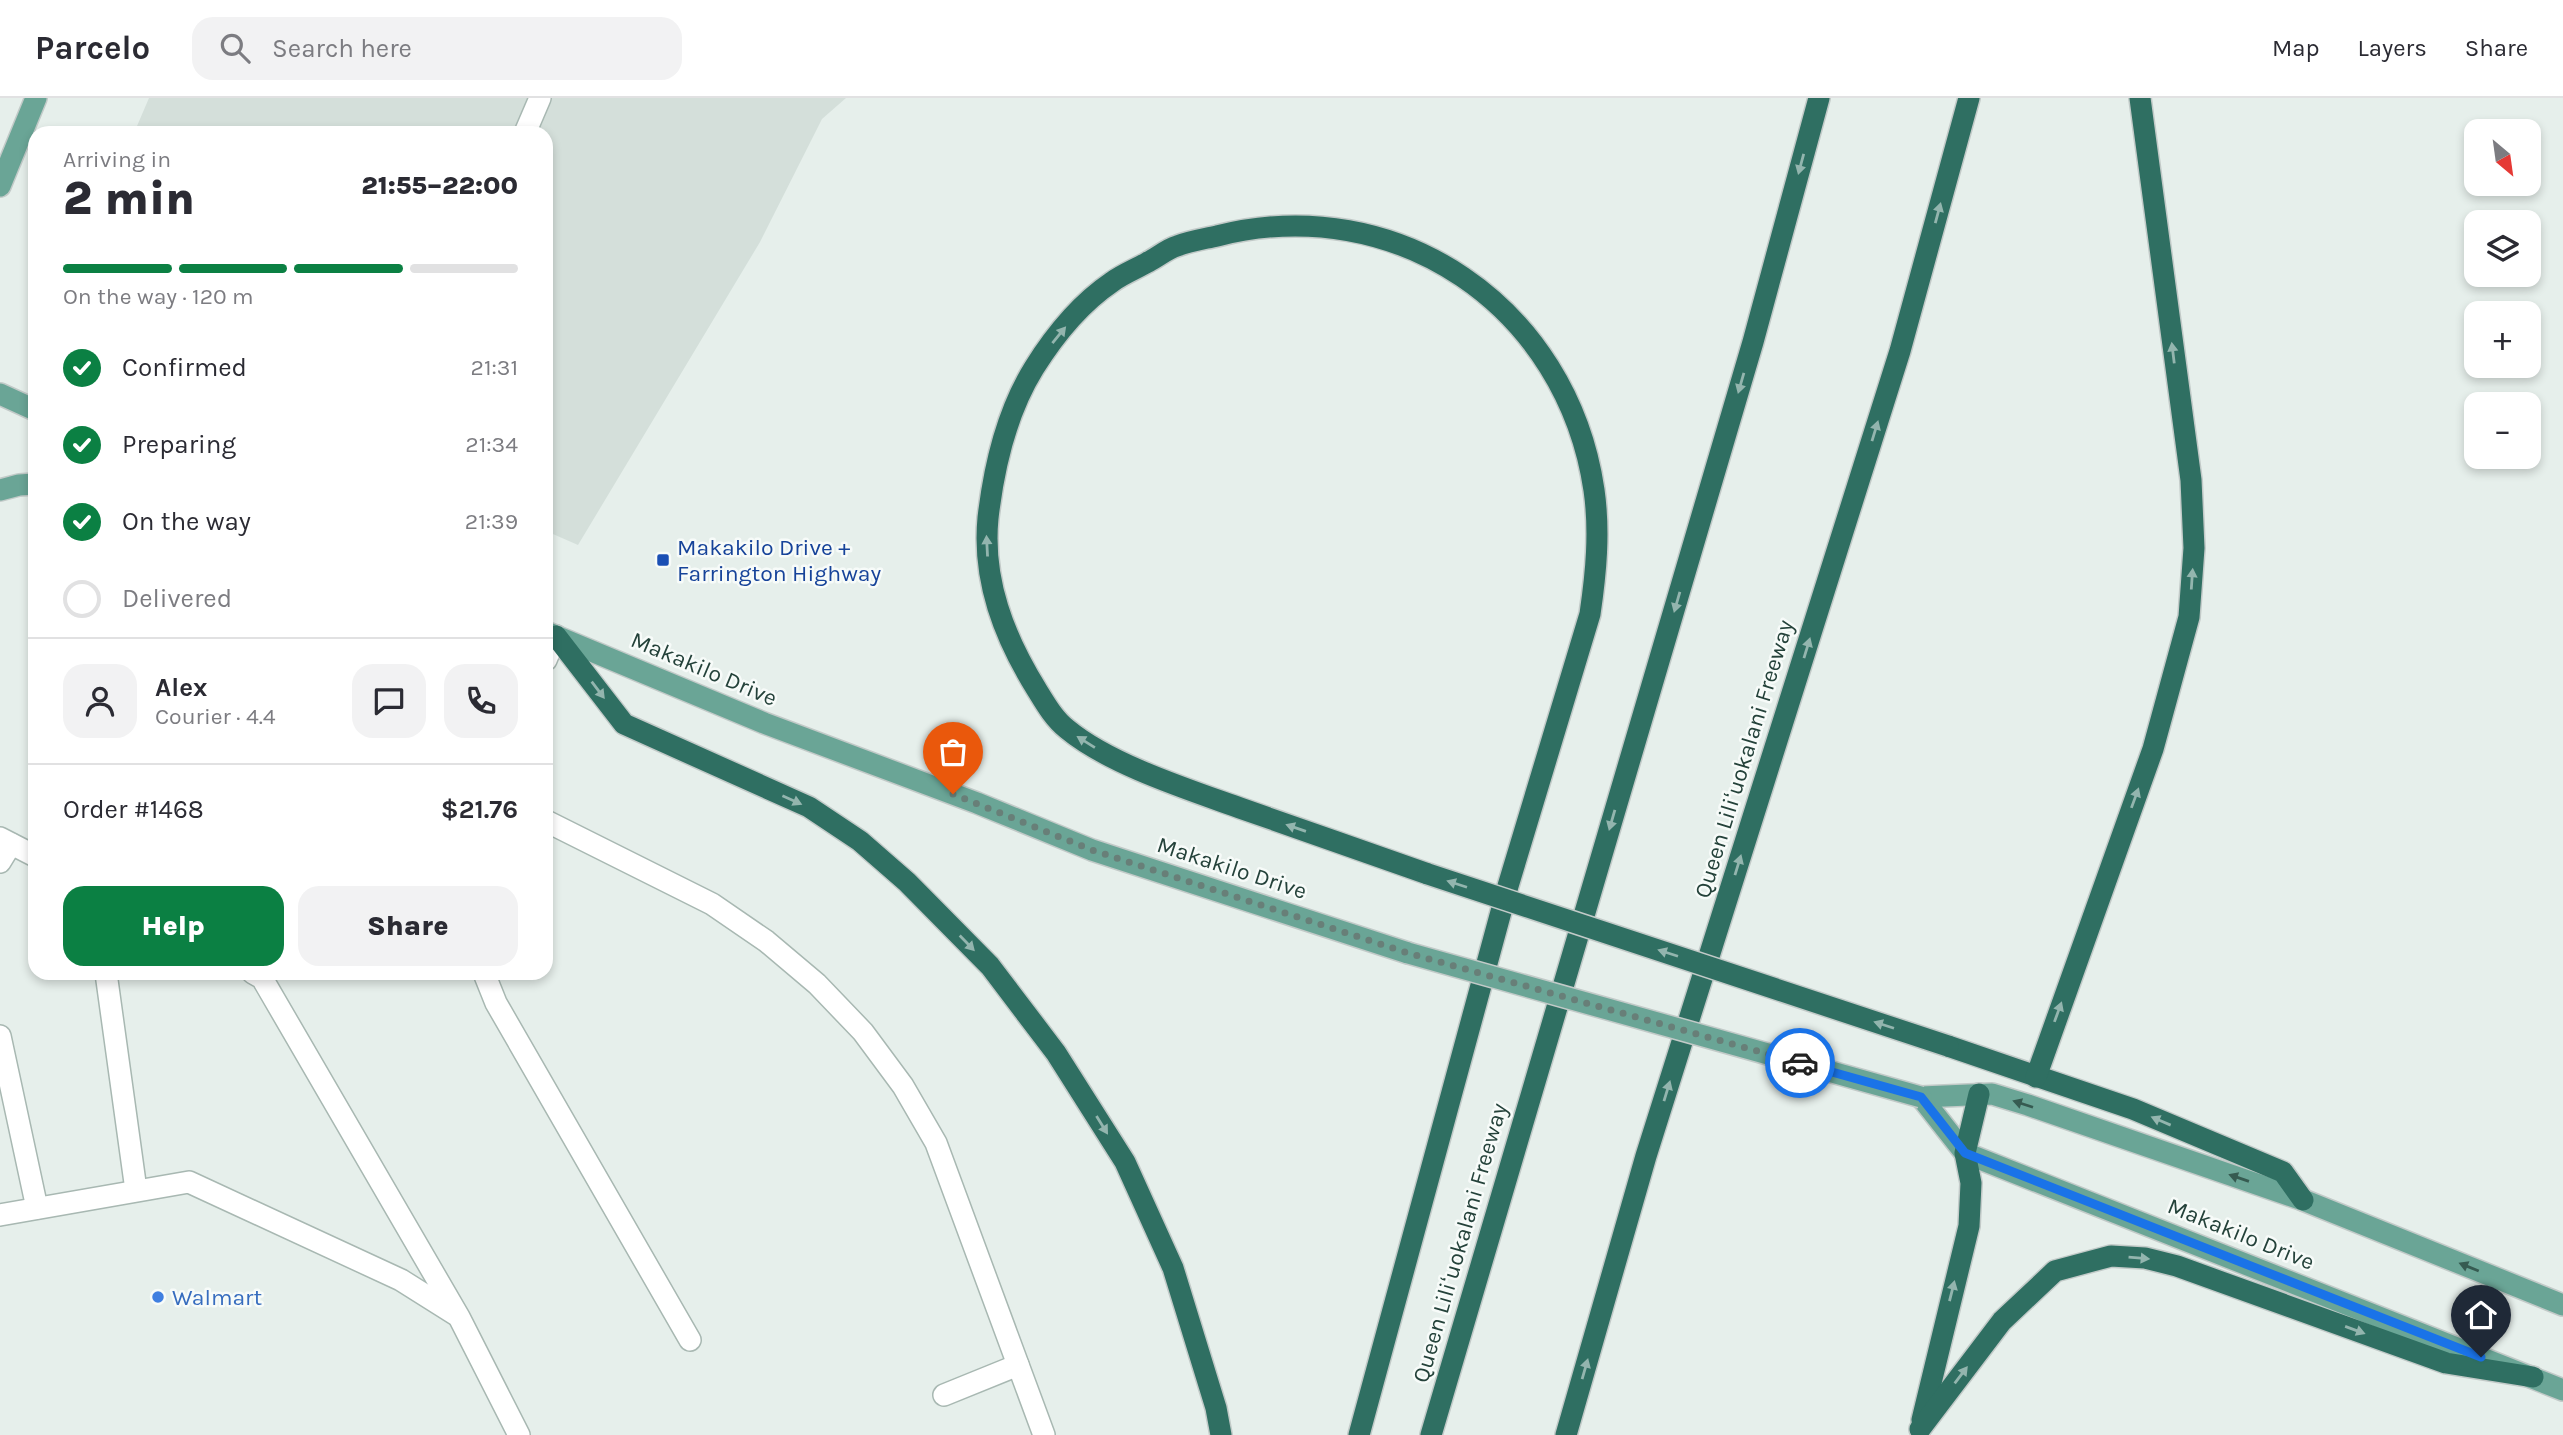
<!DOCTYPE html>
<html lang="en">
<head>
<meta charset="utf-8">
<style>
  :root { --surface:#fff; --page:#f2f2f3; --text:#2b2b33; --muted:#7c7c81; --line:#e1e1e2; --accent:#0b8043 }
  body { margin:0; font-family:Karla,sans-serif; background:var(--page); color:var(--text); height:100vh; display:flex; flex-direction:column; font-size:26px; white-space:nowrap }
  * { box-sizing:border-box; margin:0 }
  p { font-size:23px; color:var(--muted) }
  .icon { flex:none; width:38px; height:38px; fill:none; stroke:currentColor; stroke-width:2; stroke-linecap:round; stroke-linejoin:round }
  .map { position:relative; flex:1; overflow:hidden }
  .sheet { position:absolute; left:28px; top:28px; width:525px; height:854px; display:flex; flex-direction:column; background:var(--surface); border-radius:21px; box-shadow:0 4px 10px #0003 }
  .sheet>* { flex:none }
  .needle { width:46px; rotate:151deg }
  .tools { position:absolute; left:2464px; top:21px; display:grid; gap:14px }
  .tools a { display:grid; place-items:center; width:77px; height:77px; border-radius:14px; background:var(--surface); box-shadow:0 4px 10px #0003; font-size:35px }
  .pin { position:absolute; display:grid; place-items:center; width:60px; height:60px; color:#fff; margin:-72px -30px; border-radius:50% 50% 50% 0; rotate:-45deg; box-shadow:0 0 7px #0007 }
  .pin .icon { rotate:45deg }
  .courier { position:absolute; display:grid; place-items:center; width:70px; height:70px; margin:-35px; border:5px solid #1a73e8; border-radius:50%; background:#fff; color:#222; box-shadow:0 2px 9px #0007 }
  .summary em { font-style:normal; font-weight:800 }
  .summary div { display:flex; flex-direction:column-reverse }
  .summary { display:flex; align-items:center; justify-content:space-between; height:119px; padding:0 35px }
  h1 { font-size:46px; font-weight:800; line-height:52px }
  .bar { display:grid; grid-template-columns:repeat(4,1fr); gap:10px 7px; align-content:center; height:84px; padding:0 35px }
  .bar i { height:9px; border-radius:5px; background:var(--line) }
  .bar .current { background:var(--accent) }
  .bar p { grid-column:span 4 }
  .line { display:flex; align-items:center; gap:18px; padding:0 35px; border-top:2px solid var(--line) }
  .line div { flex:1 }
  .round { display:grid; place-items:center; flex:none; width:74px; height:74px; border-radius:21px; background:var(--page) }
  ol { padding:0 35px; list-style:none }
  li { display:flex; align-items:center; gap:21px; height:77px }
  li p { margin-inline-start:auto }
  li .icon { padding:7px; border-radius:50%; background:var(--accent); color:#fff; stroke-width:4 }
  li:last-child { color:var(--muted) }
  li i { width:38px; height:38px; border:4px solid var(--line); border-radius:50% }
  .cta { display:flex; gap:14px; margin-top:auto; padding:14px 35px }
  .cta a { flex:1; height:80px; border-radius:21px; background:var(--accent); color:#fff; font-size:28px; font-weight:800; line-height:80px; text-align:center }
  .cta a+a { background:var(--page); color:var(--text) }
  header { display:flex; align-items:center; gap:42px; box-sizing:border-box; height:98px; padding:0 35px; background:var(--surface); border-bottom:2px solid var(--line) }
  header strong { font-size:33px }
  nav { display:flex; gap:38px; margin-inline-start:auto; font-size:24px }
  .search { width:490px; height:63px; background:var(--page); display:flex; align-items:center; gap:18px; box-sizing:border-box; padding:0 24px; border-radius:21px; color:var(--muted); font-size:26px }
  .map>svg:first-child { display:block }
  .built { fill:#d4dfda }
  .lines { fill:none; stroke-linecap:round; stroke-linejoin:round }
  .minor-casing { stroke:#a8b8b2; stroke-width:24 }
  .major-casing { stroke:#c2cac8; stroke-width:24 }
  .highway-casing { stroke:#c2cac8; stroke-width:24 }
  .minor { stroke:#fff; stroke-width:21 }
  .major { stroke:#6aa596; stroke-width:21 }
  .highway { stroke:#2f6f62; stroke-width:21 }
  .major-bridge-casing { stroke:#c2cac8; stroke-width:24; stroke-linecap:butt }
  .highway-bridge-casing { stroke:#c2cac8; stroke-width:24; stroke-linecap:butt }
  .major-bridge { stroke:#6aa596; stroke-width:21 }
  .highway-bridge { stroke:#2f6f62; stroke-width:21 }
  .oneway { fill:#93b5ae }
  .oneway2 { fill:#365b51 }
  .done { stroke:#687f78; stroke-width:7; stroke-dasharray:0 12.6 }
  .route { stroke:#1a73e8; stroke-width:9 }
  .transit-dot { fill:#1a4fb4; stroke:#f7fbf9; stroke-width:2.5 }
  .shop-dot { fill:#3f7fe0; stroke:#f7fbf9; stroke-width:2.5 }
  .labels { text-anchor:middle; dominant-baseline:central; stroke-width:5; stroke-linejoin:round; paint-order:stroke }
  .transit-label { font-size:23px; fill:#164399; stroke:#f7fbf9; text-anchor:start }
  .street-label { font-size:23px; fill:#24423a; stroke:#f7fbf9 }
  .shop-label { font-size:23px; fill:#366cbe; stroke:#f7fbf9; text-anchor:start }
</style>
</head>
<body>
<header>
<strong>Parcelo</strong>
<div class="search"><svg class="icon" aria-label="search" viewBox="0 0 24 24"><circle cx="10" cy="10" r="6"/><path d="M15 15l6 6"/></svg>Search here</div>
<nav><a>Map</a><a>Layers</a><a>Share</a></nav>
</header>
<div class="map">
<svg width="2563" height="1337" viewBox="0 0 2563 1337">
  <rect width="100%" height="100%" fill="#e6efeb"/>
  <path class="built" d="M 149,0 L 846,0 L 822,21 L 760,144 L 578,447 L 546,433 L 546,35 L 134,35 Z"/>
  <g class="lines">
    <g class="minor-casing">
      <g id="minor">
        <path d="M 525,35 L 540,0"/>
        <path d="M 546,562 L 556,538"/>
        <path d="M 546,723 L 712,806 L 766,843 L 817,886 L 863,934 L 903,988 L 936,1045 L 1044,1337"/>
        <path d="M 0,740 L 35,758"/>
        <path d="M 0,764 L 11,746"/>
        <path d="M 106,875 L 136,1092"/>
        <path d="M 253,875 L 262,880 L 459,1219 L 519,1337"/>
        <path d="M 484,875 L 496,905 L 690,1242"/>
        <path d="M 0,938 L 37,1110"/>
        <path d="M 0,1117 L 189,1084 L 401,1182 L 455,1216"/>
        <path d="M 944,1297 L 1018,1267"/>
      </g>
    </g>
    <g class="major-casing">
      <g id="major">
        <path d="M 0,88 L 36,0"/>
        <path d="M 0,296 L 35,312"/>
        <path d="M 0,392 L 19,387 L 35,386"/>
        <path d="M 546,534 L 764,625 L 977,705 L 1092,752 L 1408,855"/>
        <path d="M 1921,999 L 1965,1055 L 2563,1292"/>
        <path d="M 1921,999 L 1992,996 L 2028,1007 L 2303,1102 L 2563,1207"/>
      </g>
    </g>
    <g class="highway-casing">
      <g id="highway">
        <path d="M 556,538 L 624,626 L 809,709 L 860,743 L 907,784 L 990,868 L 1056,955 L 1125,1064 L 1173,1170 L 1216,1310 L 1221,1337"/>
        <path d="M 1948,948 L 2133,1011 L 2283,1074 L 2303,1102"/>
        <path d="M 2036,979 L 2153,651 L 2189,519 L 2194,450 L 2191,382 L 2140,0"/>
        <path d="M 1922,1322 L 1969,1128 L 1971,1085 L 1965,1055 L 1979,996"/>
        <path d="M 1920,1331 L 2002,1223 L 2055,1173 L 2111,1158 L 2145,1160 L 2177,1168 L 2446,1265 L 2533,1279"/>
        <path d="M 1359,1337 L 1508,788 L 1590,516 C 1596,475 1600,434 1594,392 C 1567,209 1397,92 1217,138 C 1204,141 1190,143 1177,148 C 1167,151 1158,159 1148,164 C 1136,171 1123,176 1112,184 C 1081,205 1054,238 1034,270 C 1006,315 994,368 988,420 C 982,482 1004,539 1037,592 C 1045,605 1054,621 1067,631 C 1109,666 1187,691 1240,710 C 1303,732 1365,754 1428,776"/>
        <path d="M 1431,1337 L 1753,244 L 1819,0"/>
        <path d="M 1566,1337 L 1646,1058 L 1900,253 L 1969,0"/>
      </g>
    </g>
    <use href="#minor" class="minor"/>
    <use href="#major" class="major"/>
    <use href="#highway" class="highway"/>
    <g class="major-bridge-casing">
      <path id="major-bridge" d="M 1408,855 L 1921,999"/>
    </g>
    <g class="highway-bridge-casing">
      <path id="highway-bridge" d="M 1428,776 L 1948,948"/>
    </g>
    <use href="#major-bridge" class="major-bridge"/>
    <use href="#highway-bridge" class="highway-bridge"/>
  </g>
  <defs><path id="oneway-solid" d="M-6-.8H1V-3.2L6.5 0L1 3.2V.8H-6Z" transform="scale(1.75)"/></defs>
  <g class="oneway">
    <use href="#oneway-solid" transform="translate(1801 66) rotate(105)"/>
    <use href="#oneway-solid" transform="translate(1938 115) rotate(-75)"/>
    <use href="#oneway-solid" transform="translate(1059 237) rotate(-51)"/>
    <use href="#oneway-solid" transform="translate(2173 255) rotate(-97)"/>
    <use href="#oneway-solid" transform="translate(1741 285) rotate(106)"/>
    <use href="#oneway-solid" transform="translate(1875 333) rotate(-73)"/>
    <use href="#oneway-solid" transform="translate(987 448) rotate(-93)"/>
    <use href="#oneway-solid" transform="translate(2192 481) rotate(-86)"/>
    <use href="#oneway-solid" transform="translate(1677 504) rotate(106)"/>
    <use href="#oneway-solid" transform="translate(1807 550) rotate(-73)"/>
    <use href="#oneway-solid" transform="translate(598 592) rotate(53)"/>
    <use href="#oneway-solid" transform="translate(1086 644) rotate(-148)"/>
    <use href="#oneway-solid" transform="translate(2135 700) rotate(-70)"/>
    <use href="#oneway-solid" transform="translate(792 702) rotate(24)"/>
    <use href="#oneway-solid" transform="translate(1612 722) rotate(106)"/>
    <use href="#oneway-solid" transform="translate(1296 730) rotate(-161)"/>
    <use href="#oneway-solid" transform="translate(1738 767) rotate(-73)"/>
    <use href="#oneway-solid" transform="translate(1457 786) rotate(-162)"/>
    <use href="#oneway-solid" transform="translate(967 845) rotate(46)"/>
    <use href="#oneway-solid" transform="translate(1668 855) rotate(-162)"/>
    <use href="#oneway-solid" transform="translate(2058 914) rotate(-70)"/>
    <use href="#oneway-solid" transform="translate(1884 927) rotate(-162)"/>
    <use href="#oneway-solid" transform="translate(1667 993) rotate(-73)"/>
    <use href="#oneway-solid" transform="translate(2161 1023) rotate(-157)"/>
    <use href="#oneway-solid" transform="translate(1102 1027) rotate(58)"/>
    <use href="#oneway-solid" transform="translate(2139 1160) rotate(5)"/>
    <use href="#oneway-solid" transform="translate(1952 1193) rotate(-76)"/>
    <use href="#oneway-solid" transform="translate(2355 1232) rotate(20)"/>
    <use href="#oneway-solid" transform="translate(1585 1271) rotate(-74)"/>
    <use href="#oneway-solid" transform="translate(1961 1277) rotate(-53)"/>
  </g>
  <g class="oneway2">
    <use href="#oneway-solid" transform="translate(2023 1006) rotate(-162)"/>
    <use href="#oneway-solid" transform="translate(2239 1080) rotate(-161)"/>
    <use href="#oneway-solid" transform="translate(2469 1169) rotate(-158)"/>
  </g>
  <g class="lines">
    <path class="done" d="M 953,696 L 1092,752 L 1408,855 L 1800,965"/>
    <path class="route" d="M 1800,965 L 1921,999 L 1965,1055 L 2481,1259"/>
  </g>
  <rect class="transit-dot" x="656" y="455" width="14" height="14" rx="3.5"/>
  <circle class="shop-dot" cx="158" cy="1199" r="7"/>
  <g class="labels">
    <g class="transit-label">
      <text x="677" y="449">Makakilo Drive +<tspan x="677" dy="26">Farrington Highway</tspan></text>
    </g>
    <g class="street-label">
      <text transform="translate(704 571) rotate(23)">Makakilo Drive</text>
      <text transform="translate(1744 661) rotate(-73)">Queen Liliʻuokalani Freeway</text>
      <text transform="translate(1232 770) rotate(18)">Makakilo Drive</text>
      <text transform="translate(2241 1136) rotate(22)">Makakilo Drive</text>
      <text transform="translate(1460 1145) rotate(-74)">Queen Liliʻuokalani Freeway</text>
    </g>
    <g class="shop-label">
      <text x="172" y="1199">Walmart</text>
    </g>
  </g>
</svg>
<div class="tools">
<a><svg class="needle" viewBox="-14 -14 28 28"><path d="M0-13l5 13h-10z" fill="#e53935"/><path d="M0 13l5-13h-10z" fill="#7c7c81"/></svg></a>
<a><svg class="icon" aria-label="layers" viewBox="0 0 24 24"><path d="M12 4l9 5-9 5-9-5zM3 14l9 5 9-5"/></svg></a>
<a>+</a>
<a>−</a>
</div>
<div class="pin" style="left:953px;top:696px;background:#ea580c"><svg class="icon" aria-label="bag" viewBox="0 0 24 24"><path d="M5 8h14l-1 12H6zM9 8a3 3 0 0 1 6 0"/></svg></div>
<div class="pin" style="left:2481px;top:1259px;background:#1f2937"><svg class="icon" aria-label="home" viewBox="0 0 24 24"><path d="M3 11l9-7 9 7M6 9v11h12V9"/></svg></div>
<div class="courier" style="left:1800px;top:965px"><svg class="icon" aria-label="car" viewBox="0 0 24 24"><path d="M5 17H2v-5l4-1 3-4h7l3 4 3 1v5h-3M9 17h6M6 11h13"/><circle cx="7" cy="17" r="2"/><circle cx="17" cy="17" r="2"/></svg></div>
<section class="sheet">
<div class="summary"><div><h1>2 min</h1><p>Arriving in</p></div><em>21:55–22:00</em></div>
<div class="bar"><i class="current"></i><i class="current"></i><i class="current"></i><i></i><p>On the way · 120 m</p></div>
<ol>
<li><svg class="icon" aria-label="check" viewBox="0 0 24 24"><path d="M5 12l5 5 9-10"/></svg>Confirmed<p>21:31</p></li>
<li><svg class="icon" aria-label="check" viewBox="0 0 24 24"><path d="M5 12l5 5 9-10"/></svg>Preparing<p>21:34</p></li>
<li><svg class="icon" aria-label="check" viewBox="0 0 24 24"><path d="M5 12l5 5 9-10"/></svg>On the way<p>21:39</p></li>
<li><i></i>Delivered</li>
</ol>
<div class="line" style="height:126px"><a class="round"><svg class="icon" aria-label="person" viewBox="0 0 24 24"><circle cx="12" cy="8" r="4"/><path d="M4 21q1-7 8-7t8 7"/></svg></a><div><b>Alex</b><p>Courier · 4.4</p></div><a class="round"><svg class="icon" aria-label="chat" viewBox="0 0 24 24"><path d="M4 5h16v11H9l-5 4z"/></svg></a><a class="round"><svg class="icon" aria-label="phone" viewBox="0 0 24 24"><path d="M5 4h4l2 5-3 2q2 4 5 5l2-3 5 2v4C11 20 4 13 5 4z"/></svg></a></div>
<div class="line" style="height:91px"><div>Order #1468</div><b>$21.76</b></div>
<div class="cta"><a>Help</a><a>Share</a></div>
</section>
</div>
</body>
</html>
